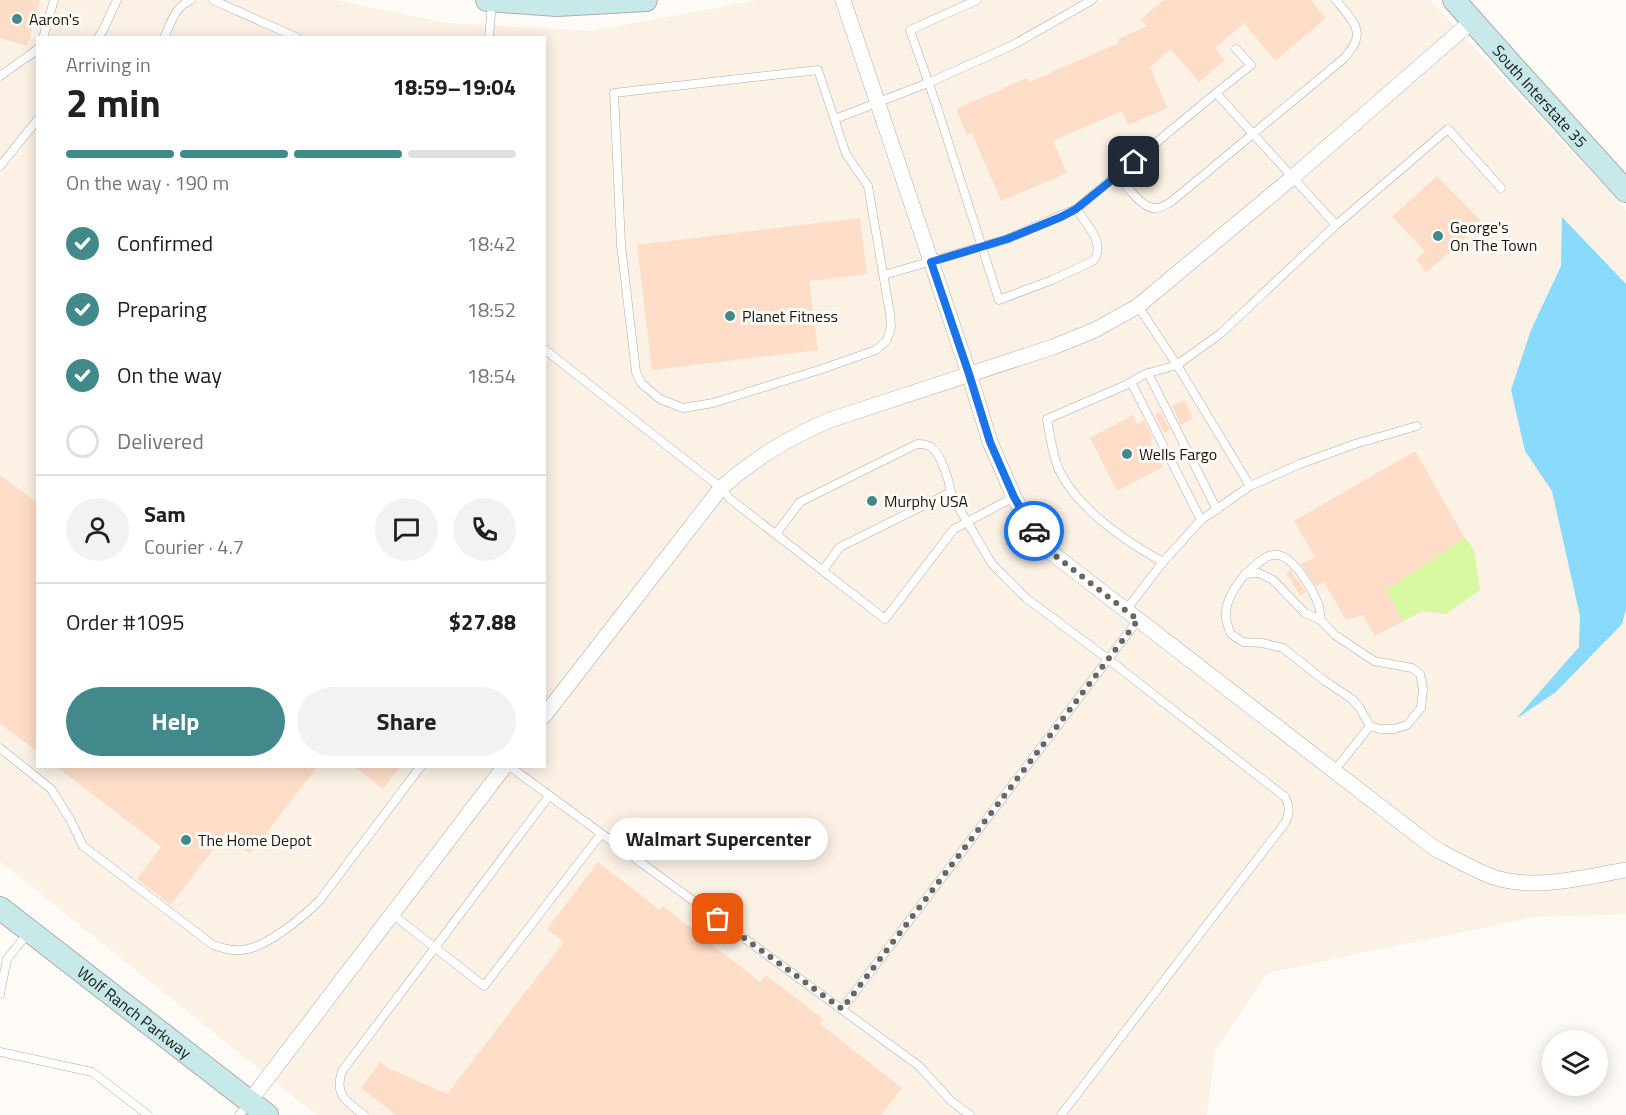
<!DOCTYPE html>
<html lang="en">
<head>
<meta charset="utf-8">
<style>
  :root { --surface:#fff; --page:#f2f2f2; --text:#202124; --muted:#757577; --line:#e0e0e0; --accent:#41898b }
  body { margin:0; font-family:"Titillium Web",sans-serif; background:var(--page); color:var(--text); height:100vh; display:flex; flex-direction:column; font-size:22px; white-space:nowrap }
  * { box-sizing:border-box; margin:0 }
  p { font-size:20px; color:var(--muted) }
  .icon { flex:none; width:33px; height:33px; fill:none; stroke:currentColor; stroke-width:2; stroke-linecap:round; stroke-linejoin:round }
  .map { position:relative; flex:1; overflow:hidden }
  .sheet { position:absolute; left:36px; top:36px; width:510px; height:732px; display:flex; flex-direction:column; background:var(--surface); border-radius:0px; box-shadow:0 3px 15px #0003 }
  .sheet>* { flex:none }
  .controls { position:absolute; left:1542px; top:1030px; display:grid; gap:12px }
  .controls a { display:grid; place-items:center; width:66px; height:66px; border-radius:50%; background:var(--surface); box-shadow:0 3px 15px #0003; font-size:30px }
  .pin { position:absolute; display:grid; place-items:center; width:51px; height:51px; color:#fff; margin:-26px; border-radius:12px; box-shadow:0 3px 9px #0006 }
  .courier { position:absolute; display:grid; place-items:center; width:60px; height:60px; margin:-30px; border:4px solid #1a73e8; border-radius:50%; background:#fff; color:#222; box-shadow:0 2px 8px #0007 }
  .bubble { position:absolute; height:42px; border-radius:21px; background:var(--surface); box-shadow:0 3px 15px #0003; font-size:20px; font-weight:700; line-height:42px; text-align:center }
  .summary em { font-style:normal; font-weight:700 }
  .summary div { display:flex; flex-direction:column-reverse }
  .summary { display:flex; align-items:center; justify-content:space-between; height:102px; padding:0 30px }
  h1 { font-size:39px; font-weight:700; line-height:45px }
  .bar { display:grid; grid-template-columns:repeat(4,1fr); gap:9px 6px; align-content:center; height:72px; padding:0 30px }
  .bar i { height:8px; border-radius:4px; background:var(--line) }
  .bar .on { background:var(--accent) }
  .bar p { grid-column:span 4 }
  .line { display:flex; align-items:center; gap:15px; padding:0 30px; border-top:2px solid var(--line) }
  .line div { flex:1 }
  .round { display:grid; place-items:center; flex:none; width:63px; height:63px; border-radius:32px; background:var(--page) }
  ol { padding:0 30px; list-style:none }
  li { display:flex; align-items:center; gap:18px; height:66px }
  li p { margin-inline-start:auto }
  li .icon { padding:6px; border-radius:50%; background:var(--accent); color:#fff; stroke-width:4 }
  li:last-child { color:var(--muted) }
  li i { width:33px; height:33px; border:3px solid var(--line); border-radius:50% }
  .primary-button { display:flex; gap:12px; margin-top:auto; padding:12px 30px }
  .primary-button a { flex:1; height:69px; border-radius:36px; background:var(--accent); color:#fff; font-size:24px; font-weight:700; line-height:69px; text-align:center }
  .primary-button a+a { background:var(--page); color:var(--text) }
  .map>svg:first-child { display:block }
  .built { fill:#fbf1e5; fill-rule:evenodd }
  .green { fill:#d8f7a1 }
  .water { fill:#89dafb }
  .building { fill:#fdddc7 }
  .lines { fill:none; stroke-linecap:round; stroke-linejoin:round }
  .lane-casing { stroke:#b0aba6; stroke-width:9 }
  .street-casing { stroke:#b0aba6; stroke-width:16 }
  .secondary-casing { stroke:#b0aba6; stroke-width:24 }
  .lane { stroke:#fff; stroke-width:8 }
  .street { stroke:#fff; stroke-width:15 }
  .secondary { stroke:#c8e9e9; stroke-width:22 }
  .done { stroke:#696764; stroke-width:6; stroke-dasharray:0 10.8 }
  .route { stroke:#1a73e8; stroke-width:8 }
  .poi-dot { fill:#41898b; stroke:#fefaf6; stroke-width:2 }
  .labels { text-anchor:middle; dominant-baseline:central; stroke-width:6; stroke-linejoin:round; paint-order:stroke }
  .poi-label { font-size:16px; fill:#191816; stroke:#fefaf6; text-anchor:start }
  .street-label { font-size:16px; fill:#191816; stroke:#fefaf6 }
</style>
</head>
<body>
<div class="map">
<svg width="1626" height="1115" viewBox="0 0 1626 1115">
  <rect width="100%" height="100%" fill="#fefaf6"/>
  <path class="built" d="M 0,0 L 336,0 L 446,23 L 592,31 L 758,0 L 1430,0 L 1626,210 L 1626,914 L 1534,917 L 1267,973 L 1215,1050 L 1207,1115 L 318,1115 L 295,1098 L 0,861 ZM 38,38 L 544,38 L 544,766 L 38,766 Z"/>
  <path class="green" d="M 1465,538 L 1474,549 L 1480,590 L 1446,614 L 1423,611 L 1403,621 L 1386,590 Z"/>
  <path class="water" d="M 1562,217 L 1626,284 L 1626,609 L 1622,624 L 1556,692 L 1516,719 L 1579,647 L 1580,616 L 1552,491 L 1525,451 L 1511,390 L 1531,330 L 1561,266 Z"/>
  <g class="building">
    <path d="M 0,0 L 40,0 L 27,46 L 0,38 Z"/>
    <path d="M 1164,0 L 1311,0 L 1326,18 L 1275,61 L 1244,23 L 1215,48 L 1225,60 L 1199,82 L 1171,49 L 1150,67 L 1167,108 L 1128,125 L 1122,111 L 1053,141 L 1067,173 L 1001,201 L 972,133 L 967,135 L 956,109 L 1027,78 L 1029,82 L 1119,43 L 1118,39 L 1147,26 L 1141,19 Z"/>
    <path d="M 1437,176 L 1482,222 L 1426,273 L 1416,259 L 1425,251 L 1392,217 Z"/>
    <path d="M 860,218 L 867,274 L 809,281 L 818,350 L 652,370 L 637,245 Z"/>
    <path d="M 1184,400 L 1193,418 L 1181,425 L 1172,406 Z"/>
    <path d="M 1161,412 L 1170,430 L 1164,433 L 1155,415 Z"/>
    <path d="M 1133,415 L 1137,424 L 1144,421 L 1153,439 L 1150,441 L 1163,467 L 1117,491 L 1090,438 Z"/>
    <path d="M 1415,451 L 1465,538 L 1386,590 L 1403,621 L 1375,636 L 1363,615 L 1346,620 L 1324,582 L 1316,586 L 1301,564 L 1315,557 L 1294,521 Z"/>
    <path d="M 0,475 L 38,503 L 38,752 L 0,724 Z"/>
    <path d="M 1290,570 L 1306,592 L 1300,596 L 1286,573 Z"/>
    <path d="M 56,766 L 318,766 L 250,854 L 225,834 L 171,905 L 137,879 L 161,847 Z"/>
    <path d="M 354,766 L 401,766 L 383,789 Z"/>
    <path d="M 598,862 L 660,910 L 663,906 L 760,982 L 766,975 L 823,1019 L 820,1024 L 902,1088 L 881,1115 L 396,1115 L 361,1088 L 380,1062 L 390,1069 L 447,1094 L 564,942 L 547,929 Z"/>
  </g>
  <g class="lines">
    <g class="lane-casing">
      <g id="lane">
        <path d="M 213,0 L 298,38"/>
        <path d="M 977,0 L 910,30 L 936,104 L 999,300 L 1052,280 L 1093,261 C 1107,245 1086,223 1076,209"/>
        <path d="M 43,38 L 54,0"/>
        <path d="M 98,38 L 104,28 L 117,0"/>
        <path d="M 164,38 C 171,23 175,6 191,0"/>
        <path d="M 489,38 L 492,3"/>
        <path d="M 818,70 L 846,154 L 868,186 L 890,314 L 891,327 L 887,340 L 876,350 L 822,369 L 713,403 L 683,408 L 660,399 L 641,383 L 636,372 L 621,245 L 614,93 Z"/>
        <path d="M 0,76 L 34,52 L 38,48"/>
        <path d="M 1216,93 L 1251,65 L 1236,49"/>
        <path d="M 835,119 L 928,83 L 1013,45 L 1092,0"/>
        <path d="M 0,166 L 38,119"/>
        <path d="M 1117,175 C 1125,184 1141,207 1153,208 C 1160,209 1165,205 1171,202 L 1342,60 C 1368,34 1356,25 1336,0"/>
        <path d="M 1336,225 L 1448,129 L 1501,188"/>
        <path d="M 884,275 L 1007,239 L 1076,209 L 1216,93 L 1336,225 L 1220,334 L 1177,365 L 1145,374 L 1126,385 L 1047,419 C 1050,435 1053,460 1061,474 C 1082,512 1125,541 1163,562"/>
        <path d="M 544,349 L 721,488 L 730,499 L 885,619 L 954,529 L 1014,497"/>
        <path d="M 1148,373 L 1217,510"/>
        <path d="M 1131,382 L 1201,520"/>
        <path d="M 1250,486 L 1300,464 L 1355,444 L 1417,426"/>
        <path d="M 776,534 L 800,502 L 917,444 C 922,444 927,444 931,447 C 941,453 949,481 951,492"/>
        <path d="M 823,570 L 840,547 L 951,492 L 959,508 L 992,564 L 1026,598 L 1108,659 L 1285,797 C 1290,807 1290,813 1285,823 L 1061,1115"/>
        <path d="M 1259,573 L 1273,580 L 1305,613 L 1321,620 L 1335,635 L 1374,661 L 1412,668 L 1420,674 L 1423,689 L 1421,708 L 1407,725 L 1394,729 L 1380,729 L 1370,726 L 1359,707 L 1352,699 L 1325,681 L 1283,648 L 1262,643 L 1243,642 L 1231,634 C 1229,628 1225,621 1226,614 C 1226,599 1236,586 1245,574 Z"/>
        <path d="M 1245,574 C 1253,568 1263,556 1273,555 C 1292,552 1313,590 1319,606 C 1320,610 1320,615 1321,620"/>
        <path d="M 1126,610 L 1163,562 L 1201,520 L 1250,486 L 1177,365 L 1138,306"/>
        <path d="M 0,748 L 51,789 L 70,819 L 83,846 L 213,945 C 222,948 231,951 241,950 C 265,949 303,917 320,900 L 421,766"/>
        <path d="M 509,766 L 919,1066 L 951,1101 L 970,1115"/>
        <path d="M 1334,771 L 1370,726"/>
        <path d="M 392,914 L 484,986 L 601,834"/>
        <path d="M 0,994 L 7,959 L 29,932"/>
        <path d="M 842,1009 L 1138,620"/>
        <path d="M 0,1052 L 92,1072 L 148,1115"/>
        <path d="M 239,1115 L 249,1103"/>
        <path d="M 364,1115 C 346,1101 334,1095 342,1071 L 549,796"/>
      </g>
    </g>
    <g class="street-casing">
      <g id="street">
        <path d="M 843,0 L 969,374 L 990,442 L 1014,497 L 1029,525 L 1048,550 L 1434,848 C 1453,858 1472,869 1493,877 C 1535,891 1584,877 1626,870"/>
        <path d="M 544,716 L 721,488 C 755,458 788,438 830,420 L 1053,347 L 1095,330 L 1138,306 L 1293,177 L 1472,21"/>
        <path d="M 249,1102 L 505,766"/>
      </g>
    </g>
    <g class="secondary-casing">
      <g id="secondary">
        <path d="M 487,0 L 557,5 L 646,0"/>
        <path id="s1" d="M 1454,0 L 1517,71 L 1626,191"/>
        <path id="s2" d="M 0,908 L 267,1115"/>
      </g>
    </g>
    <use href="#lane" class="lane"/>
    <use href="#street" class="street"/>
    <use href="#secondary" class="secondary"/>
  </g>
  <g class="lines">
    <path class="done" d="M 718,919 L 842,1009 L 1138,620 L 1048,550 L 1034,531"/>
    <path class="route" d="M 1034,531 L 1014,497 L 990,442 L 969,374 L 931,262 L 1007,239 L 1061,217 L 1076,209 L 1134,162"/>
  </g>
  <g class="poi-dot">
    <circle cx="17" cy="19" r="6"/>
    <circle cx="1438" cy="236" r="6"/>
    <circle cx="730" cy="316" r="6"/>
    <circle cx="1127" cy="454" r="6"/>
    <circle cx="872" cy="501" r="6"/>
    <circle cx="186" cy="840" r="6"/>
  </g>
  <g class="labels">
    <g class="poi-label">
      <text x="29" y="19">Aaron's</text>
      <text x="1450" y="227">George's<tspan x="1450" dy="18">On The Town</tspan></text>
      <text x="742" y="316">Planet Fitness</text>
      <text x="1139" y="454">Wells Fargo</text>
      <text x="884" y="501">Murphy USA</text>
      <text x="198" y="840">The Home Depot</text>
    </g>
    <g class="street-label">
      <text stroke="none"><textPath href="#s1" startOffset="129">South Interstate 35</textPath></text>
      <text stroke="none"><textPath href="#s2" startOffset="170">Wolf Ranch Parkway</textPath></text>
    </g>
  </g>
</svg>
<div class="controls">
<a><svg class="icon" aria-label="layers" viewBox="0 0 24 24"><path d="M12 4l9 5-9 5-9-5zM3 14l9 5 9-5"/></svg></a>
</div>
<div class="pin" style="left:718px;top:919px;background:#ea580c"><svg class="icon" aria-label="bag" viewBox="0 0 24 24"><path d="M5 8h14l-1 12H6zM9 8a3 3 0 0 1 6 0"/></svg></div>
<div class="pin" style="left:1134px;top:162px;background:#1f2937"><svg class="icon" aria-label="home" viewBox="0 0 24 24"><path d="M3 11l9-7 9 7M6 9v11h12V9"/></svg></div>
<div class="courier" style="left:1034px;top:531px"><svg class="icon" aria-label="car" viewBox="0 0 24 24"><path d="M5 17H2v-5l4-1 3-4h7l3 4 3 1v5h-3M9 17h6M6 11h13"/><circle cx="7" cy="17" r="2"/><circle cx="17" cy="17" r="2"/></svg></div>
<div class="bubble" style="left:609px;top:818px;width:219px">Walmart Supercenter</div>
<section class="sheet">
<div class="summary"><div><h1>2 min</h1><p>Arriving in</p></div><em>18:59–19:04</em></div>
<div class="bar"><i class="on"></i><i class="on"></i><i class="on"></i><i></i><p>On the way · 190 m</p></div>
<ol>
<li><svg class="icon" aria-label="check" viewBox="0 0 24 24"><path d="M5 12l5 5 9-10"/></svg>Confirmed<p>18:42</p></li>
<li><svg class="icon" aria-label="check" viewBox="0 0 24 24"><path d="M5 12l5 5 9-10"/></svg>Preparing<p>18:52</p></li>
<li><svg class="icon" aria-label="check" viewBox="0 0 24 24"><path d="M5 12l5 5 9-10"/></svg>On the way<p>18:54</p></li>
<li><i></i>Delivered</li>
</ol>
<div class="line" style="height:108px"><a class="round"><svg class="icon" aria-label="person" viewBox="0 0 24 24"><circle cx="12" cy="8" r="4"/><path d="M4 21q1-7 8-7t8 7"/></svg></a><div><b>Sam</b><p>Courier · 4.7</p></div><a class="round"><svg class="icon" aria-label="chat" viewBox="0 0 24 24"><path d="M4 5h16v11H9l-5 4z"/></svg></a><a class="round"><svg class="icon" aria-label="phone" viewBox="0 0 24 24"><path d="M5 4h4l2 5-3 2q2 4 5 5l2-3 5 2v4C11 20 4 13 5 4z"/></svg></a></div>
<div class="line" style="height:78px"><div>Order #1095</div><b>$27.88</b></div>
<div class="primary-button"><a>Help</a><a>Share</a></div>
</section>
</div>
</body>
</html>
